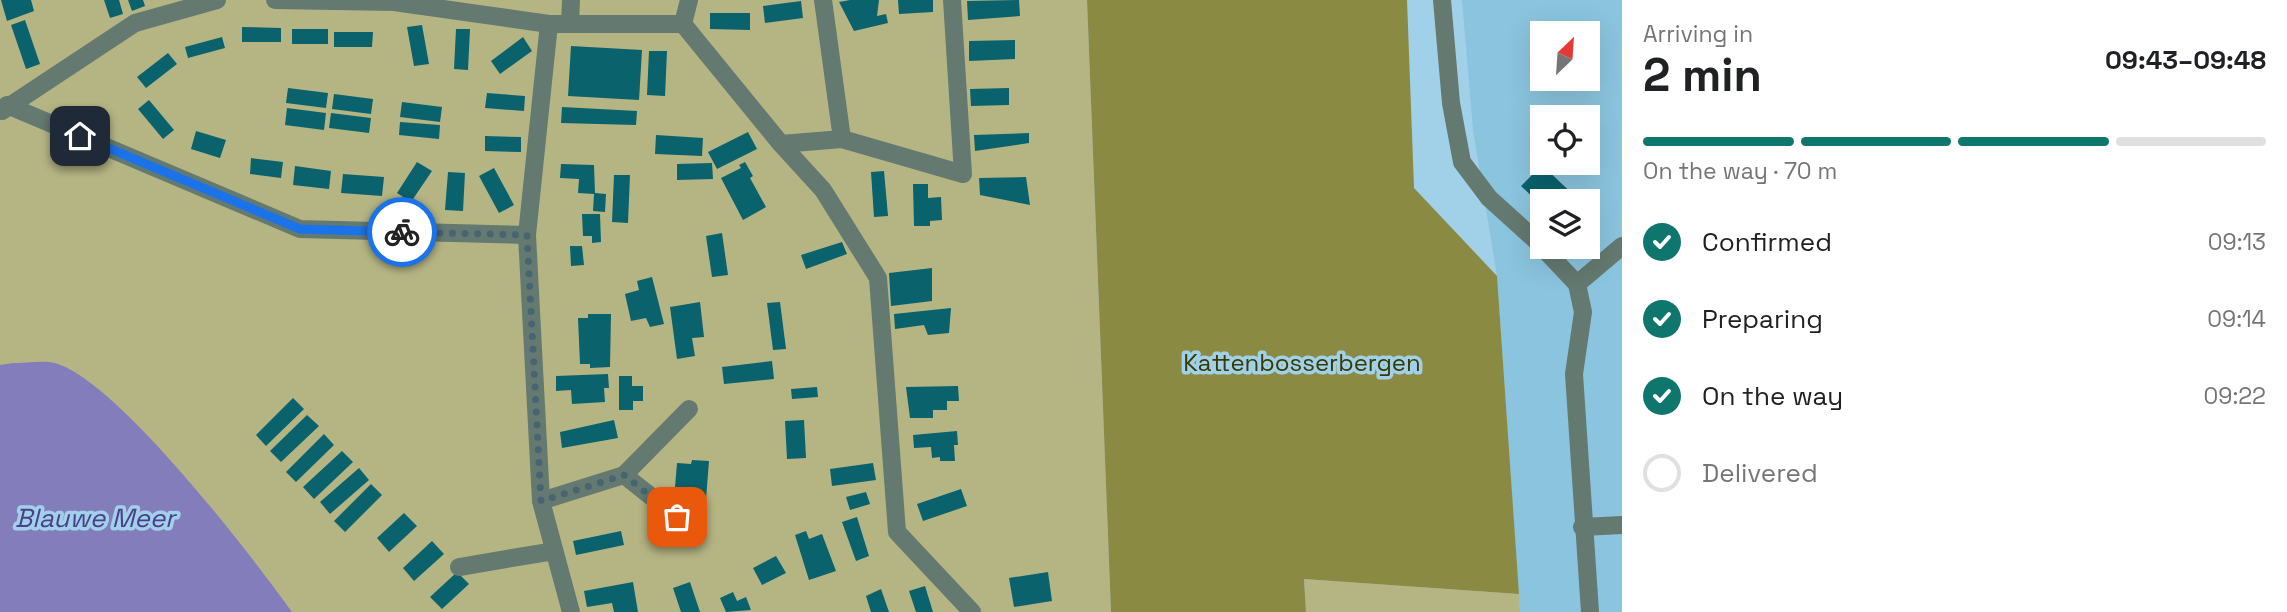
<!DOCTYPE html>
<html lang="en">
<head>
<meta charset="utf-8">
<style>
  :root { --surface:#fff; --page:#f6f6f6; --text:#202124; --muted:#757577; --line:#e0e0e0; --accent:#0f766e }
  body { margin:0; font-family:"Space Grotesk",sans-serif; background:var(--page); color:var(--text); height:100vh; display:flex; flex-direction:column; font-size:26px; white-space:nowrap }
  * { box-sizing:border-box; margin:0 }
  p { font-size:23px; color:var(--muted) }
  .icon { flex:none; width:38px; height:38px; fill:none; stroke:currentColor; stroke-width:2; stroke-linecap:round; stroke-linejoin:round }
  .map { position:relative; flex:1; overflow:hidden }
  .sheet { display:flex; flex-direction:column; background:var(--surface); width:665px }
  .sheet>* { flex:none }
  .needle { width:46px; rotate:25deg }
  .tools { position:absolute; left:1530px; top:21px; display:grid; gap:14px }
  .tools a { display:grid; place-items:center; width:70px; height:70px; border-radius:0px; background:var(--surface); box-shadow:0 7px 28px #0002; font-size:35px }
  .pin { position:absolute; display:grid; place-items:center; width:60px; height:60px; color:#fff; margin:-30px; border-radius:14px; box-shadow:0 4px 10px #0006 }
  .courier { position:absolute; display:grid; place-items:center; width:70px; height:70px; margin:-35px; border:5px solid #1a73e8; border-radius:50%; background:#fff; color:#222; box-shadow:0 2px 9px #0007 }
  .headline em { font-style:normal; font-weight:700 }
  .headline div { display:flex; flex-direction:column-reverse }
  .headline { display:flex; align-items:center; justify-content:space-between; height:119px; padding:0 21px }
  h1 { font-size:46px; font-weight:700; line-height:52px }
  .bar { display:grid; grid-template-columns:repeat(4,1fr); gap:10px 7px; align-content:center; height:84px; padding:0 21px }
  .bar i { height:9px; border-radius:5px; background:var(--line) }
  .bar .current { background:var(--accent) }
  .bar p { grid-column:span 4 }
  ol { padding:0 21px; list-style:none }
  li { display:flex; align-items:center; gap:21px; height:77px }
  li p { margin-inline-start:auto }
  li .icon { padding:7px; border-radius:50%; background:var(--accent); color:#fff; stroke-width:4 }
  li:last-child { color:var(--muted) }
  li i { width:38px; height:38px; border:4px solid var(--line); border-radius:50% }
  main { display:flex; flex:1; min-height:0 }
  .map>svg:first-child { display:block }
  .built { fill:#8bc4de; fill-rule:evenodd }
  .green { fill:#b5b584 }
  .forest { fill:#8b8a42 }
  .water { fill:#847dbc }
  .building { fill:#0a626c }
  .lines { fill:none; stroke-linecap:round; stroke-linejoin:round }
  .minor { stroke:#647970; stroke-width:18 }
  .done { stroke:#466472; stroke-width:7; stroke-dasharray:0 12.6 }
  .route { stroke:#1a73e8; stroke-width:9 }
  .labels { text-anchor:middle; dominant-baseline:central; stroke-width:7; stroke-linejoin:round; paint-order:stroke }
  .park-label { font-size:24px; fill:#3a3900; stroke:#a0d1e8 }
  .water-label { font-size:26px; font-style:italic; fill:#4c3e8c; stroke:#a0d1e8 }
</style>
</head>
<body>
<main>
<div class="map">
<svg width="1622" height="612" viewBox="0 0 1622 612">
  <rect width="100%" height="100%" fill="#a0d1e8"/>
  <path class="built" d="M 1462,0 L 1622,0 L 1622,612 L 1520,612 L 1497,276 L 1473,130 ZM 1542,33 L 1587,33 L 1587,79 L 1542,79 ZM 1542,117 L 1587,117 L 1587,163 L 1542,163 ZM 1542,201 L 1587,201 L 1587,247 L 1542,247 Z"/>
  <g class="green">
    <path d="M 0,0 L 1087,0 L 1111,612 L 0,612 Z"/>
    <path d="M 1304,579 L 1519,594 L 1520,612 L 1306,612 Z"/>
  </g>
  <path class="forest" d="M 1087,0 L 1407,0 L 1414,188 L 1497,276 L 1519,594 L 1304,579 L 1306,612 L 1111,612 Z"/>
  <path class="water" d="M 13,363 C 25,363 43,360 55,363 C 118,381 251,555 292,612 L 0,612 L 0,365 Z"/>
  <g class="building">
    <path d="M 1,0 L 31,0 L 34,11 L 7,21 Z"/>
    <path d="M 104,0 L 119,0 L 123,14 L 110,18 Z"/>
    <path d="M 128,0 L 143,0 L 145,6 L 132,11 Z"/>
    <path d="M 850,0 L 879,0 L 877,16 L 886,14 L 888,23 L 854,31 L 839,2 Z"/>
    <path d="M 898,0 L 933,0 L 933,12 L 899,14 Z"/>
    <path d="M 1019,0 L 1020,16 L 968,20 L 967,1 Z"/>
    <path d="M 801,1 L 803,18 L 765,23 L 763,6 Z"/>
    <path d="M 710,13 L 750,13 L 750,30 L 710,29 Z"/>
    <path d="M 25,20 L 40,64 L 26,69 L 11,25 Z"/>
    <path d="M 422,25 L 429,64 L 414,66 L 407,27 Z"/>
    <path d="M 242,27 L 281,28 L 281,42 L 242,42 Z"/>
    <rect x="292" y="29" width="36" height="15"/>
    <path d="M 456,29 L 470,29 L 468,70 L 454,69 Z"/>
    <path d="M 334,32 L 373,32 L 372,47 L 334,47 Z"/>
    <path d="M 222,37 L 225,48 L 188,58 L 185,47 Z"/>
    <path d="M 523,37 L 532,51 L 500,74 L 491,61 Z"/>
    <path d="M 1015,40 L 1015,59 L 969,61 L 969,41 Z"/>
    <path d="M 571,46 L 642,50 L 639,100 L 568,96 Z"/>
    <path d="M 649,51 L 667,51 L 665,96 L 647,95 Z"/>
    <path d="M 168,53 L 177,64 L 146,88 L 137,77 Z"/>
    <path d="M 288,88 L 328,93 L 326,108 L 286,103 Z"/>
    <path d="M 1009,88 L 1009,105 L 971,106 L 970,89 Z"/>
    <path d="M 487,93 L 525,96 L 524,111 L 485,108 Z"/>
    <path d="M 334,94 L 373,99 L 371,114 L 332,109 Z"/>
    <path d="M 149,100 L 174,130 L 163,139 L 138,109 Z"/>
    <path d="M 402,102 L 442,107 L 440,122 L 400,117 Z"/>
    <path d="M 562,107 L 637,111 L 636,125 L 561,123 Z"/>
    <path d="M 287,108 L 326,113 L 324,130 L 285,125 Z"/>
    <path d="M 331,113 L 371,118 L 369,133 L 329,128 Z"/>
    <path d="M 400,122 L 440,125 L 439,139 L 399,135 Z"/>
    <path d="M 196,131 L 226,140 L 220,158 L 191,149 Z"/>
    <path d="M 748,132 L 757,149 L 717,169 L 708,152 Z"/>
    <path d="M 1029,133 L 1029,143 L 975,151 L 974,135 Z"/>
    <path d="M 656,135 L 703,138 L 702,156 L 655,154 Z"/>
    <path d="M 485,136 L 521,137 L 521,152 L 485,151 Z"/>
    <path d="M 251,158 L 283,162 L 281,178 L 250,174 Z"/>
    <path d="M 417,162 L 432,171 L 411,202 L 397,193 Z"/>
    <path d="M 745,162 L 753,176 L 750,178 L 766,207 L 743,220 L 721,178 L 741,168 L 739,165 Z"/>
    <path d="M 712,163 L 713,179 L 677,180 L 677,164 Z"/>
    <path d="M 561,164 L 594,165 L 595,193 L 606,194 L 605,212 L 593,211 L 594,194 L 578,193 L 579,179 L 560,178 Z"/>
    <path d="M 1542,165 L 1580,201 L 1542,201 L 1542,206 L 1521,186 Z"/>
    <path d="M 295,166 L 331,171 L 329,189 L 293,185 Z"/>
    <path d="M 494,168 L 514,205 L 499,213 L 479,176 Z"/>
    <path d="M 884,171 L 888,216 L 874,217 L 871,172 Z"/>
    <path d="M 448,172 L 465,173 L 463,211 L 445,210 Z"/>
    <path d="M 343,174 L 384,177 L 382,196 L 341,193 Z"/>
    <path d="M 614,175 L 630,175 L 628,223 L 612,222 Z"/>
    <path d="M 1026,177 L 1030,205 L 980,195 L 979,178 Z"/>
    <path d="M 913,184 L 928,184 L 928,198 L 941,197 L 942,220 L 930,221 L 930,226 L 914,226 Z"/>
    <path d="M 582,214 L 600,214 L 601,242 L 592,243 L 592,236 L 583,236 Z"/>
    <path d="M 722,233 L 728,275 L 712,277 L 706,236 Z"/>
    <path d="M 842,242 L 847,254 L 806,269 L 801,255 Z"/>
    <path d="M 570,246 L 582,246 L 584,265 L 571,266 Z"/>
    <path d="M 932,268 L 932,301 L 891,306 L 889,273 Z"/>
    <path d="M 652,277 L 664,324 L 650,327 L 646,318 L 631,321 L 625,294 L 639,290 L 637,281 Z"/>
    <path d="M 700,302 L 704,337 L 692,338 L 695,356 L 677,359 L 670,307 Z"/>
    <path d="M 780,302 L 786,349 L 773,350 L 767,303 Z"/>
    <path d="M 951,308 L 949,333 L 928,335 L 924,325 L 895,329 L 894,314 Z"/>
    <path d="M 588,314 L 611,314 L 610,367 L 590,368 L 590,364 L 580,364 L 578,318 L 588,318 Z"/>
    <path d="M 772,361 L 774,379 L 724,384 L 722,367 Z"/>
    <path d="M 608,374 L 609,388 L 604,388 L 605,402 L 572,404 L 571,390 L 556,391 L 556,376 Z"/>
    <path d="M 619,376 L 632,376 L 632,386 L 643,386 L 643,401 L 633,401 L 633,410 L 619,410 Z"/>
    <path d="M 958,386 L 959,401 L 947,401 L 947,410 L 933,410 L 933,418 L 910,418 L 906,387 Z"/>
    <path d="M 817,387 L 818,397 L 792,399 L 791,389 Z"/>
    <path d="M 293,398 L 304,409 L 266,446 L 256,435 Z"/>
    <path d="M 307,415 L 319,426 L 281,462 L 270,451 Z"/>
    <path d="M 614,420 L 618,438 L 562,448 L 560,432 Z"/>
    <path d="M 804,420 L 806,458 L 787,459 L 785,421 Z"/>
    <path d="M 957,431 L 958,445 L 954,445 L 955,461 L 940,461 L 940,457 L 932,458 L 931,447 L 914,448 L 913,435 Z"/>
    <path d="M 324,434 L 334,445 L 296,482 L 286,472 Z"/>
    <path d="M 342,451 L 353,462 L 314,499 L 303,487 Z"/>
    <path d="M 692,460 L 709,461 L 705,512 L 687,511 L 688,501 L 674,499 L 677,463 L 691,464 Z"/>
    <path d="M 873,463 L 876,480 L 832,486 L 830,469 Z"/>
    <path d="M 359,468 L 369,480 L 330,514 L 320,502 Z"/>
    <path d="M 371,484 L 382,495 L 345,532 L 334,521 Z"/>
    <path d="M 961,489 L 967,506 L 923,521 L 917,504 Z"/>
    <path d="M 866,492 L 870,504 L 850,510 L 846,497 Z"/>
    <path d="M 404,513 L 417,526 L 389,552 L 377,538 Z"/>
    <path d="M 857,517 L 869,556 L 856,561 L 842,522 Z"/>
    <path d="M 621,531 L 624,545 L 576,555 L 573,541 Z"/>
    <path d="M 806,531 L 809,539 L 822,534 L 836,571 L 809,580 L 795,535 Z"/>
    <path d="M 432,541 L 444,554 L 414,581 L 403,568 Z"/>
    <path d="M 776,556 L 786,573 L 762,585 L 753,568 Z"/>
    <path d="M 457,572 L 469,584 L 442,609 L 430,597 Z"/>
    <path d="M 1048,572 L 1052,601 L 1014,607 L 1009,578 Z"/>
    <path d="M 633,582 L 638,612 L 614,612 L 612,603 L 587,607 L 584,591 Z"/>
    <path d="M 690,582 L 700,612 L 681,612 L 673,588 Z"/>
    <path d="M 925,586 L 933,612 L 916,612 L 909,591 Z"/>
    <path d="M 881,589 L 889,612 L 871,612 L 866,596 Z"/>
    <path d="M 733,592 L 737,601 L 746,597 L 751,610 L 726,612 L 720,598 Z"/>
  </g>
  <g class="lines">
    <g class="minor">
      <path d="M 275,0 L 394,2 L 549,24 L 683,24"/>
      <path d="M 1442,0 L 1451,103 L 1462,162 L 1489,198 L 1542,246"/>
      <path d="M 549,24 L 527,235 L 541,501 L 571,612"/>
      <path d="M 570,24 L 571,0"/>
      <path d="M 683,24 L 781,144 L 823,190 L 878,278 L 897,532 L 972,612"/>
      <path d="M 683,24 L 689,0"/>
      <path d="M 7,105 L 300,229 L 527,235"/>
      <path d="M 2,111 L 135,23 L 217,0"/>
      <path d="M 842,139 L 963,174 L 952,0"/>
      <path d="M 781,144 L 842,139 L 823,0"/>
      <path d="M 1542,247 L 1577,284"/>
      <path d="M 624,475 L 677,517"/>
      <path d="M 541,501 L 624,475 L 689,409"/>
      <path d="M 1582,527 L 1622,525"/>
      <path d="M 459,567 L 554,551"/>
      <path d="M 1590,612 L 1574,374 L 1583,312 L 1577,284 L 1622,246"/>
    </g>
  </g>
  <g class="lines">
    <path class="done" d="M 402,232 L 527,235 L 541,501 L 624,475 L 677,517"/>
    <path class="route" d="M 80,136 L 300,229 L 402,232"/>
  </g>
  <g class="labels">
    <g class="park-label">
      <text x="1302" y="362">Kattenbosserbergen</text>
    </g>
    <g class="water-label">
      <text x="95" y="518">Blauwe Meer</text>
    </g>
  </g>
</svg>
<div class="tools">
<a><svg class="needle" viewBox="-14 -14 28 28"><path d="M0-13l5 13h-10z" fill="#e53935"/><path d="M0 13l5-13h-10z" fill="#757577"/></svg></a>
<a><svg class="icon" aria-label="locate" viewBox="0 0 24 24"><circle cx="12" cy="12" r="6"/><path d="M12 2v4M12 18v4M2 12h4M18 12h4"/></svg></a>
<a><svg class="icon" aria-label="layers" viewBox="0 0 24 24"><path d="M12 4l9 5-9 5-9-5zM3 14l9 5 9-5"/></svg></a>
</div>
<div class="pin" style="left:677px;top:517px;background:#ea580c"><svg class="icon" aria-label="bag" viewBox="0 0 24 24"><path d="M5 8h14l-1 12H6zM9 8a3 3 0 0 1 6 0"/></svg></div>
<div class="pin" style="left:80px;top:136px;background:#1f2937"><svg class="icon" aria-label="home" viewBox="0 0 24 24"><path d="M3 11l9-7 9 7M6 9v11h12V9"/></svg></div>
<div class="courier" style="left:402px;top:232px"><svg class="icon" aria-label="bike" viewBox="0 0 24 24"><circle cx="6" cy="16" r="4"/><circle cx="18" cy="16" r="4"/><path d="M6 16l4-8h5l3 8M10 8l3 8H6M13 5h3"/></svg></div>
</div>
<section class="sheet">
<div class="headline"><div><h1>2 min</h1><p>Arriving in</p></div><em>09:43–09:48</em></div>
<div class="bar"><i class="current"></i><i class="current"></i><i class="current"></i><i></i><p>On the way · 70 m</p></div>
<ol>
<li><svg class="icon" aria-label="check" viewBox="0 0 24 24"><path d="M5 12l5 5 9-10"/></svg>Confirmed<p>09:13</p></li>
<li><svg class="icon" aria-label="check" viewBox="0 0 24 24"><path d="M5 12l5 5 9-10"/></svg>Preparing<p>09:14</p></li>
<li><svg class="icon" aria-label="check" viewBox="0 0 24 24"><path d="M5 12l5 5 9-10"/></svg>On the way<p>09:22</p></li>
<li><i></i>Delivered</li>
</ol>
</section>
</main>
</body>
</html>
